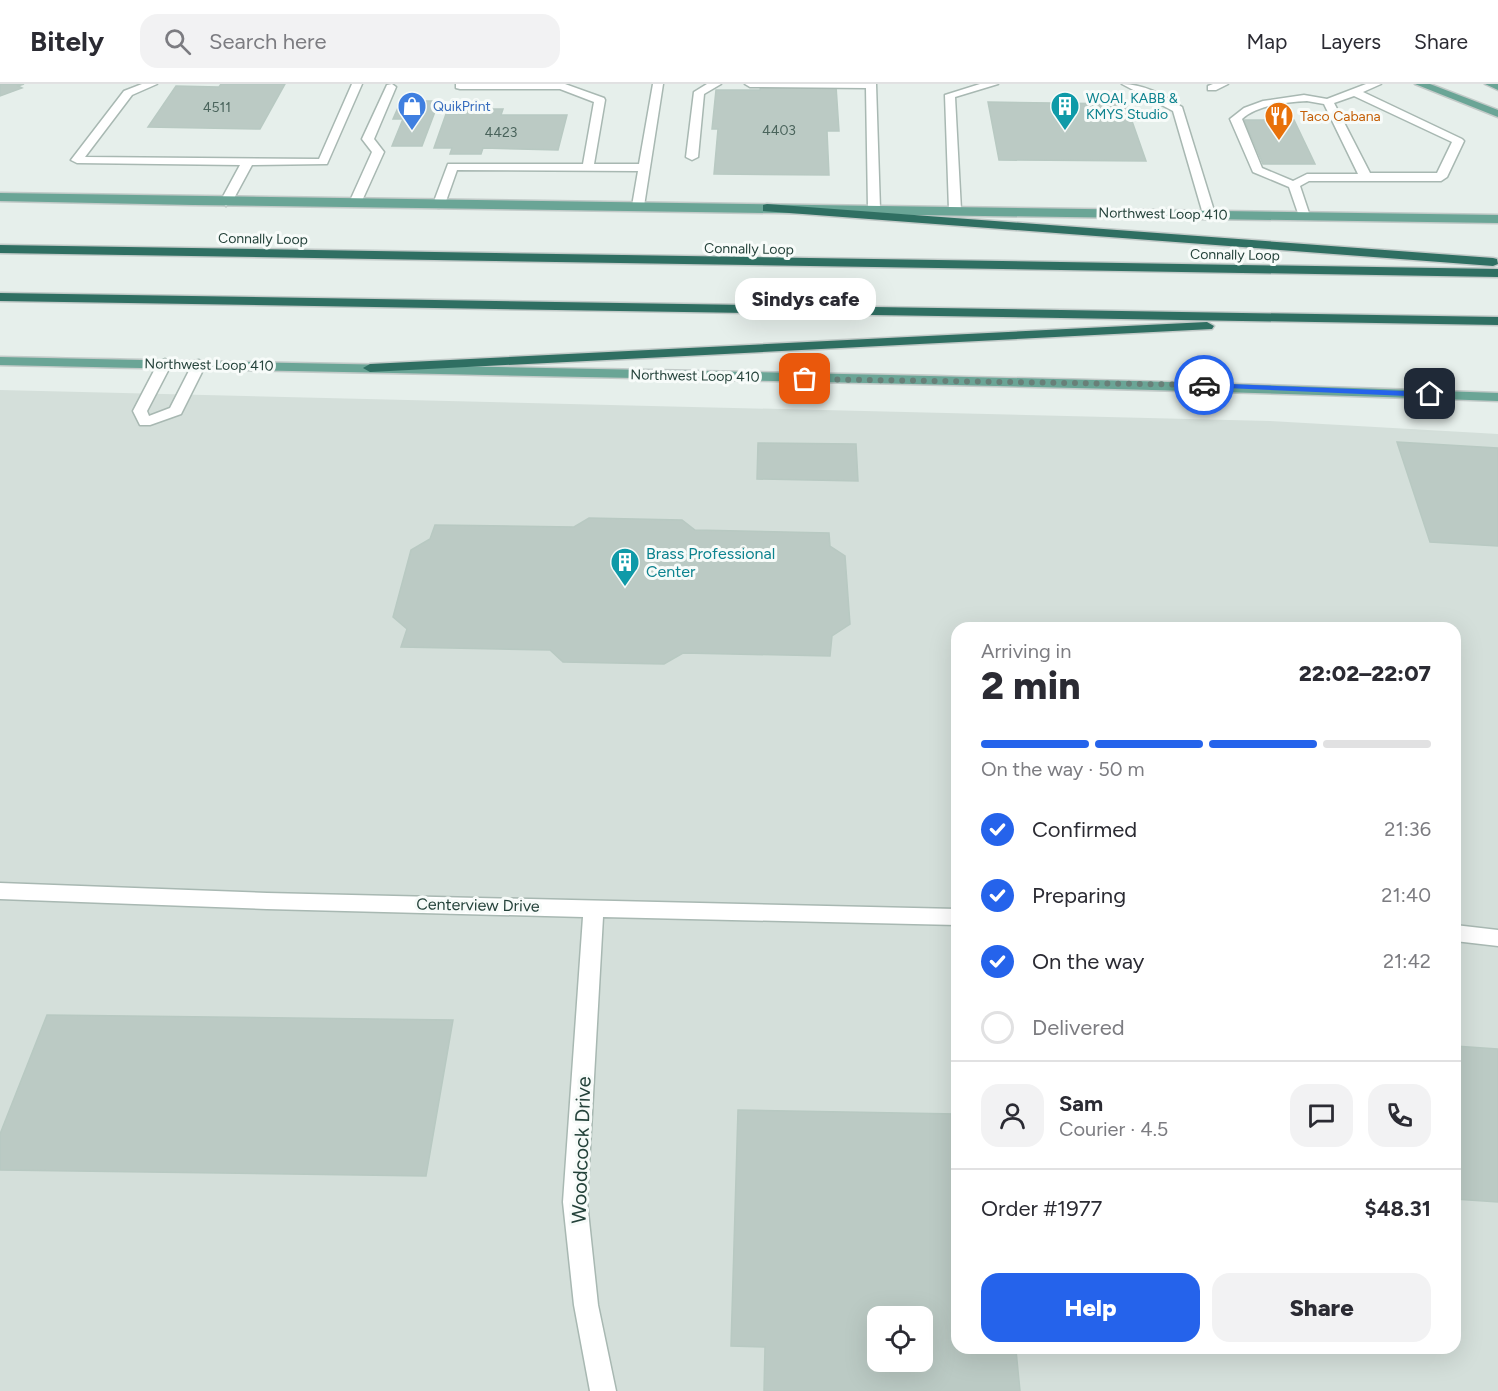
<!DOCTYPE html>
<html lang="en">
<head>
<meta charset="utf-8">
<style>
  :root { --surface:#fff; --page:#f2f2f3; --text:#2b2b33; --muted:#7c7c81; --line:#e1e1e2; --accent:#2563eb }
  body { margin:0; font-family:Figtree,sans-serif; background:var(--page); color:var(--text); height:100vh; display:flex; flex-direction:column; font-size:22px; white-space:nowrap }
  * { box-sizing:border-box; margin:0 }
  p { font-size:20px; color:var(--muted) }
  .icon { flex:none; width:33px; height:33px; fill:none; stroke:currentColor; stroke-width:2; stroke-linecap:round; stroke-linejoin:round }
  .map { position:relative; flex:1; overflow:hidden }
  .drawer { position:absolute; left:951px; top:538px; width:510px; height:732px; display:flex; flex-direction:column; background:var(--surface); border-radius:18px; box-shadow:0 6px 24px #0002 }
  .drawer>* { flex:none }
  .fabs { position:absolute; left:867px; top:1222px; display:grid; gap:12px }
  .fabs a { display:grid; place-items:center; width:66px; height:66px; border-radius:12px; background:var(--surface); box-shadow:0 6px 24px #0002; font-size:30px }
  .pin { position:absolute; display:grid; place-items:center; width:51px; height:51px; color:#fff; margin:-26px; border-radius:12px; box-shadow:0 3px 9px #0006 }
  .courier { position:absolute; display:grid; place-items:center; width:60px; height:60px; margin:-30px; border:4px solid #2563eb; border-radius:50%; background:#fff; color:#222; box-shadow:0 2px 8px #0007 }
  .bubble { position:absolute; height:42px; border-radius:18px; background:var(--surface); box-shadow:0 6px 24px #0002; font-size:20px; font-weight:800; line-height:42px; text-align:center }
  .headline em { font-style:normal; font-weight:800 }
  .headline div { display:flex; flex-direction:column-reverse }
  .headline { display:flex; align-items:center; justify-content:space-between; height:102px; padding:0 30px }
  h1 { font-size:39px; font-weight:800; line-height:45px }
  .bar { display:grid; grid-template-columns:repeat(4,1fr); gap:9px 6px; align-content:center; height:72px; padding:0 30px }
  .bar i { height:8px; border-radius:4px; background:var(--line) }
  .bar .current { background:var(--accent) }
  .bar p { grid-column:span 4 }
  .line { display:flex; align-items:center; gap:15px; padding:0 30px; border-top:2px solid var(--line) }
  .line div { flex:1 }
  .round { display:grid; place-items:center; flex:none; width:63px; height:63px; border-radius:18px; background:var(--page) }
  ol { padding:0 30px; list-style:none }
  li { display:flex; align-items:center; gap:18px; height:66px }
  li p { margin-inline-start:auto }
  li .icon { padding:6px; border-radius:50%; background:var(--accent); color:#fff; stroke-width:4 }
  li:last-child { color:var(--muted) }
  li i { width:33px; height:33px; border:3px solid var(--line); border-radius:50% }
  .action { display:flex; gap:12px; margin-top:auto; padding:12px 30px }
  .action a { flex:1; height:69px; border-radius:18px; background:var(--accent); color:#fff; font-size:24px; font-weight:800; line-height:69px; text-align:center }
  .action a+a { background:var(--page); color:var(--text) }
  header { display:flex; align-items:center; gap:36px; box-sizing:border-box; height:84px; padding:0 30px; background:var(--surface); border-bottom:2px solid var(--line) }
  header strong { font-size:28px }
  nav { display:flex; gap:33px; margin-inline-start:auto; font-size:21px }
  .search { width:420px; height:54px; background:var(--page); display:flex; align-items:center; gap:15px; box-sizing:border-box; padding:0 21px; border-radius:18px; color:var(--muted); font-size:22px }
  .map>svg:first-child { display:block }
  .built { fill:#d4dfda; fill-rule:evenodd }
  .building { fill:#bbcac4; stroke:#b8c9c2; stroke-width:1.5; fill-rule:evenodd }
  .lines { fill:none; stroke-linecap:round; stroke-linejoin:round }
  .minor-casing { stroke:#a8b8b2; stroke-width:3 }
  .major-casing { stroke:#c2cac8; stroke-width:3 }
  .highway-casing { stroke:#c2cac8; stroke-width:3 }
  .minor { fill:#fff; fill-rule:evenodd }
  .major { fill:#6aa596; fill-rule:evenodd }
  .highway { fill:#2f6f62; fill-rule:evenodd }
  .route { fill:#2563eb }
  .done { stroke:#687f78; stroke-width:6; stroke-dasharray:0 10.8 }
  .labels { text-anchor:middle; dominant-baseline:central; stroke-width:6; stroke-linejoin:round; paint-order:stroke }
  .far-culture-label { font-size:14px; fill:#0d838f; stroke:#f7fbf9; text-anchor:start }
  .far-shop-label { font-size:14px; fill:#366cbe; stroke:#f7fbf9; text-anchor:start }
  .number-label { font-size:14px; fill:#4a645c }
  .far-food-label { font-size:14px; fill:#c56008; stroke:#f7fbf9; text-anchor:start }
  .far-street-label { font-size:14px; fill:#24423a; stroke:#f7fbf9 }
  .culture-label { font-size:16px; fill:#0d838f; stroke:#f7fbf9; text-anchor:start }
  .street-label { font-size:16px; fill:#24423a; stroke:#f7fbf9 }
  .near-street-label { font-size:20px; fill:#24423a; stroke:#f7fbf9 }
</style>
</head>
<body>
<header>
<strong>Bitely</strong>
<div class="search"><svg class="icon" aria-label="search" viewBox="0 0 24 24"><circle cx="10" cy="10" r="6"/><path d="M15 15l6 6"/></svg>Search here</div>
<nav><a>Map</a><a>Layers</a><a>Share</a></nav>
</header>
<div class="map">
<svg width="1498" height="1307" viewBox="0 0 1498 1307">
  <rect width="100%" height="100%" fill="#e6efeb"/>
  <path class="built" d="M 0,306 L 1270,337 L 1498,350 L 1498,1307 L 0,1307 ZM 957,544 L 1455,544 L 1455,1264 L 957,1264 ZM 878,1233 L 922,1233 L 922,1278 L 878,1278 Z"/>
  <g class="building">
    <path d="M 0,0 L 24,0 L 18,2 L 22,4 L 0,12 Z"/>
    <path d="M 221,0 L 285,0 L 260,45 L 148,43 L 176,2 L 219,3 Z"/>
    <path d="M 761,1 L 836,2 L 839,47 L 827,47 L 829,91 L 714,90 L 718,45 L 712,45 L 716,6 L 760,6 Z"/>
    <path d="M 401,17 L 439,17 L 422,62 L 392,62 L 403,35 L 393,35 Z"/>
    <path d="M 988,18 L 1126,20 L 1146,77 L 999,76 Z"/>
    <path d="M 467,25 L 503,25 L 501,31 L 567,31 L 558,66 L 483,64 L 481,70 L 450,70 L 452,64 L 434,64 L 446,30 L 464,30 Z"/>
    <path d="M 1244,36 L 1294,36 L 1315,80 L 1263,80 Z"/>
    <path d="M 1397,358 L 1498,364 L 1498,462 L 1430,458 Z"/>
    <path d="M 758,359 L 856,360 L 858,397 L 757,395 Z"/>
    <path d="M 589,434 L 682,436 L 695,446 L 829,449 L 830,462 L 845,472 L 850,540 L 832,552 L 830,572 L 683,569 L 664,580 L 563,578 L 550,566 L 401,563 L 407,545 L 393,533 L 411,466 L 430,455 L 435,441 L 574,443 Z"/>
    <path d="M 47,931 L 453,936 L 426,1092 L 0,1086 L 0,1050 Z"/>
    <path d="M 1455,962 L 1498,965 L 1498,1118 L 1455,1115 Z"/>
    <path d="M 738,1026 L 957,1030 L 957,1264 L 1115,1264 L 1115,1268 L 1016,1266 L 1020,1307 L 764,1307 L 765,1263 L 731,1262 ZM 878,1233 L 922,1233 L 922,1278 L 878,1278 Z"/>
  </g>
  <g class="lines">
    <g class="minor-casing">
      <g id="minor">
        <path d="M 142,0 L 157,0 L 132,11 L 85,73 L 319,75 L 352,0 L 362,0 L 327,80 L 252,81 L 232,118 L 226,122 L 220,118 L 240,81 L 77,79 L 71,76 L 124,7 Z"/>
        <path d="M 456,0 L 565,0 L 604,14 L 605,16 L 594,80 L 639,80 L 653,0 L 663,0 L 644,122 L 638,126 L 632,122 L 638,87 L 457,86 L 445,120 L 439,124 L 435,123 L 433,120 L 448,80 L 583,80 L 594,18 L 560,5 L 460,5 L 456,4 Z"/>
        <path d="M 707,0 L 721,0 L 704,10 L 698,73 L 692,76 L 686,73 L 694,8 Z"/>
        <path d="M 745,0 L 876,0 L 880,125 L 878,128 L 874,129 L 868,125 L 866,4 L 750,3 Z"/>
        <path d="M 980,0 L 998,0 L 955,13 L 961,126 L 955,130 L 949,126 L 945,11 Z"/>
        <path d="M 1122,0 C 1144,0 1163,11 1182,23 L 1215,130 L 1213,133 L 1209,134 L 1203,130 L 1173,27 Z"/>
        <path d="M 1213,0 L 1228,0 L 1216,6 L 1208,6 L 1208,2 Z"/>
        <path d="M 1366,0 L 1381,0 L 1363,8 L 1462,55 L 1464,57 L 1447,93 L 1441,97 L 1309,97 L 1300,102 L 1310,132 L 1308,135 L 1300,135 L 1289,103 L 1253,88 L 1230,35 L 1244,24 L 1263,17 L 1304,11 L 1327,15 ZM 1354,12 L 1452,58 L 1437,89 L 1370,89 L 1334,19 ZM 1307,17 L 1324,20 L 1358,90 L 1307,90 L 1293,97 L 1262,84 L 1242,35 C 1257,21 1286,18 1307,17 Z"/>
        <path d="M 387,1 L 392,0 L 396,3 L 374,55 L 384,68 L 361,119 L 359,122 L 351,122 L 349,119 L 372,68 L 362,55 Z"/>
        <path d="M 165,275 L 172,279 L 147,327 L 149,332 L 170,324 L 194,277 L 199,276 L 206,280 L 181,330 L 150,341 L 140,341 L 133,327 L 158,279 Z"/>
        <path d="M 0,799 L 267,809 L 957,825 L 957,841 L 603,833 L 587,1118 L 598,1221 L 616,1307 L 590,1307 L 574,1221 L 563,1118 L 583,833 L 267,825 L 0,815 Z"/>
        <path d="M 1455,841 L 1498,846 L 1498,862 L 1455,857 Z"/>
      </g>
    </g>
    <g class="major-casing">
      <g id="major">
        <path d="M 1415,0 L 1430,0 L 1498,26 L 1498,33 Z"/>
        <path d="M 1485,0 L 1498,0 L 1498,6 Z"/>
        <path d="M 0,109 L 1498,131 L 1498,139 L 193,121 L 0,117 Z"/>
        <path d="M 0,273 C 499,284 999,290 1498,309 L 1498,317 C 999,299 499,292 0,281 Z"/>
      </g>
    </g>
    <g class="highway-casing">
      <g id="highway">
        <path d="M 767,120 L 1493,174 L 1497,175 L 1498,180 L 1493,182 L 763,127 L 763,121 Z"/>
        <path d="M 0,161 L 1498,185 L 1498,193 L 0,169 Z"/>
        <path d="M 0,209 L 1498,233 L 1498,241 L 0,217 Z"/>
        <path d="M 1207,238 L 1214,242 L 1212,245 L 370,288 L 363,284 L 370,280 Z"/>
      </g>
    </g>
    <use href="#minor" class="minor"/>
    <use href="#major" class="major"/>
    <use href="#highway" class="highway"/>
  </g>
  <path class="route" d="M 1204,299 L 1430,308 L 1434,310 L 1430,313 L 1202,303 L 1200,301 Z"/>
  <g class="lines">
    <path class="done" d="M 805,295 L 1204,301"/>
  </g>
  <defs>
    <g id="shop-pin" transform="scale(1.5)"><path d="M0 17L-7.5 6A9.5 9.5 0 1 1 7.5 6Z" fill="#3f7fe0" stroke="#f7fbf9"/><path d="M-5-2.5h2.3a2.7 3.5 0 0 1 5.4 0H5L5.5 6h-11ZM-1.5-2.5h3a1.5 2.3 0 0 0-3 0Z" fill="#fff"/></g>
    <g id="building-pin" transform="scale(1.5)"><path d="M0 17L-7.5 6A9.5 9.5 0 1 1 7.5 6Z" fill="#0f9aa8" stroke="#f7fbf9"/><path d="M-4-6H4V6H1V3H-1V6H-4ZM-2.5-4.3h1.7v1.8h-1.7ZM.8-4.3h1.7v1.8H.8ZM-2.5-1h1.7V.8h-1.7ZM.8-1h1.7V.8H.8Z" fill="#fff"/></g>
    <g id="restaurant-pin" transform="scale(1.5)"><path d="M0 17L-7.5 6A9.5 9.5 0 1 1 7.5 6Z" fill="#e8710a" stroke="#f7fbf9"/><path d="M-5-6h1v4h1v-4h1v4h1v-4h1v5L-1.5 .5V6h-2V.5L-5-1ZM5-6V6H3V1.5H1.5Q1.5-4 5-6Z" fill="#fff"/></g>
  </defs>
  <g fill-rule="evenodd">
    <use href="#shop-pin" x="412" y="22"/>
    <use href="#building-pin" x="1065" y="22"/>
    <use href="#restaurant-pin" x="1279" y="32"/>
    <use href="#building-pin" x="625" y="478"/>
  </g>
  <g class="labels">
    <g class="far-culture-label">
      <text x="1086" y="14">WOAI, KABB &amp;<tspan x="1086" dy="16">KMYS Studio</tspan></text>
    </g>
    <g class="far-shop-label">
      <text x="433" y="22">QuikPrint</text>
    </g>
    <g class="number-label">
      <text x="217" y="23">4511</text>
      <text x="779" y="46">4403</text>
      <text x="501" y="48">4423</text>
    </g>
    <g class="far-food-label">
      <text x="1300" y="32">Taco Cabana</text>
    </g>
    <g class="far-street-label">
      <text transform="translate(1163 130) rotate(1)">Northwest Loop 410</text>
      <text transform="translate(263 155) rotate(1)">Connally Loop</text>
      <text transform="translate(749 165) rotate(1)">Connally Loop</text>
      <text transform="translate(1235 171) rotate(1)">Connally Loop</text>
      <text transform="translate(209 281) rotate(1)">Northwest Loop 410</text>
      <text transform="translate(695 292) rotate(1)">Northwest Loop 410</text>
    </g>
    <g class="culture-label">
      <text x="646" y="469">Brass Professional<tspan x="646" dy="18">Center</tspan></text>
    </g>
    <g class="street-label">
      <text transform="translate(478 821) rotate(1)">Centerview Drive</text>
    </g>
    <g class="near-street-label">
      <text transform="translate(581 1066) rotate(-88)">Woodcock Drive</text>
    </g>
  </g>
</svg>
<div class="fabs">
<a><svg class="icon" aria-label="locate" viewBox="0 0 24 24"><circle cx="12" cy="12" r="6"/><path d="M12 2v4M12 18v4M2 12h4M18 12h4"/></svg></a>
</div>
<div class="pin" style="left:805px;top:295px;background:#ea580c"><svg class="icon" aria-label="bag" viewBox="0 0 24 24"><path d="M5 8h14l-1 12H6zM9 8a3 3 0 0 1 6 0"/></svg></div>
<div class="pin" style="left:1430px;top:310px;background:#1f2937"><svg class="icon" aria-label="home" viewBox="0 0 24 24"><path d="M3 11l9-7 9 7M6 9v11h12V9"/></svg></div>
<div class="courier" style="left:1204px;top:301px"><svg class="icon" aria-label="car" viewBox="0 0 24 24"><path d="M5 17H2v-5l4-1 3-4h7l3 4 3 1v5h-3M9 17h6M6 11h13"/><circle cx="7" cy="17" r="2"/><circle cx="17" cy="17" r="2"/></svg></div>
<div class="bubble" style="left:735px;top:194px;width:141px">Sindys cafe</div>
<section class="drawer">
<div class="headline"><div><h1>2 min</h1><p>Arriving in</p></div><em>22:02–22:07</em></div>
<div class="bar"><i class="current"></i><i class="current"></i><i class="current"></i><i></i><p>On the way · 50 m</p></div>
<ol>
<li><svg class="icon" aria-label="check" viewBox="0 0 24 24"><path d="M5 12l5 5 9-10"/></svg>Confirmed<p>21:36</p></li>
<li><svg class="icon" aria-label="check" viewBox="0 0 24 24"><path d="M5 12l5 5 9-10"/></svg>Preparing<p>21:40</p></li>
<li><svg class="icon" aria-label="check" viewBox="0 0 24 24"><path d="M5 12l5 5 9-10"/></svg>On the way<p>21:42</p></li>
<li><i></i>Delivered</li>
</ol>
<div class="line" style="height:108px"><a class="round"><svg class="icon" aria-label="person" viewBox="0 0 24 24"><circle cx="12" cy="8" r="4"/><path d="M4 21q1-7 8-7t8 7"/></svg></a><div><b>Sam</b><p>Courier · 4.5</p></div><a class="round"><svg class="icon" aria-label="chat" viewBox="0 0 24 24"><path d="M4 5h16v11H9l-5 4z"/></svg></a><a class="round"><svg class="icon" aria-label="phone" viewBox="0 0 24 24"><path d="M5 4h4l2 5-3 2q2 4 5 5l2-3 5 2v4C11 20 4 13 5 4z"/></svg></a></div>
<div class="line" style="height:78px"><div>Order #1977</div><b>$48.31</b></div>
<div class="action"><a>Help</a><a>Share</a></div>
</section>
</div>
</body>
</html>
